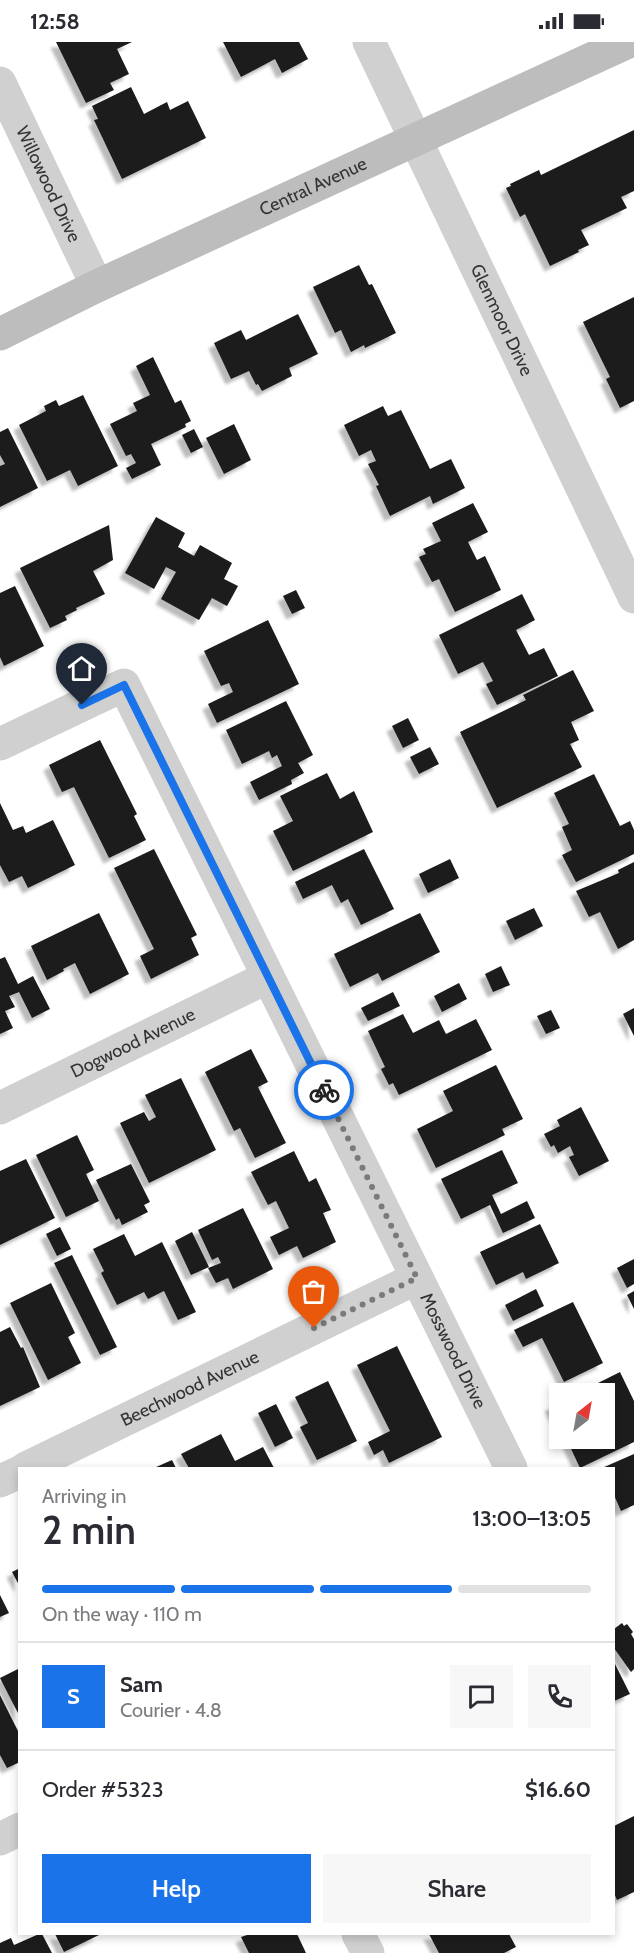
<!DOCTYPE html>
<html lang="en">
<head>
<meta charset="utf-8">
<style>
  :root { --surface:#fff; --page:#f7f7f7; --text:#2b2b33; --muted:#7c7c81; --line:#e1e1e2; --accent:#1a73e8 }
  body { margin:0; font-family:Cabin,sans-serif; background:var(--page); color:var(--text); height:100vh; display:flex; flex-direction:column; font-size:22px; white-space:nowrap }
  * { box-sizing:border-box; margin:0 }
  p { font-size:20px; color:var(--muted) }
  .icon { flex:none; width:33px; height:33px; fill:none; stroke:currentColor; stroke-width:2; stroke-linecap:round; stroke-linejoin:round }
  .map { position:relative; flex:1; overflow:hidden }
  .sheet { position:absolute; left:18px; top:1425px; width:597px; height:468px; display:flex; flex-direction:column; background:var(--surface); border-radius:0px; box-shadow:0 3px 9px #0003 }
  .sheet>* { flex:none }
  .needle { width:39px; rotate:31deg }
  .buttons { position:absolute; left:549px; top:1341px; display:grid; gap:12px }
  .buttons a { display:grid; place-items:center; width:66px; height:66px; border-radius:0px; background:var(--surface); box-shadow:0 3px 9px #0003; font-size:30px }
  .pin { position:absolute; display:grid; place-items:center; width:51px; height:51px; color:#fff; margin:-62px -26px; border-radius:50% 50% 50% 0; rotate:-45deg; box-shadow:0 0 6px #0007 }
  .pin .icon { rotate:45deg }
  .courier { position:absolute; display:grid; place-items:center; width:60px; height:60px; margin:-30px; border:4px solid #1a73e8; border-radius:50%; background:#fff; color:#222; box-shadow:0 2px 8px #0007 }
  .headline em { font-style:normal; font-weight:600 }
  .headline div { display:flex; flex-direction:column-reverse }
  .headline { display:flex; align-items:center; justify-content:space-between; height:102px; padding:0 24px }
  h1 { font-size:39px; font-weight:600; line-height:45px }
  .bar { display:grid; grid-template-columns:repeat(4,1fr); gap:9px 6px; align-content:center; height:72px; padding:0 24px }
  .bar i { height:8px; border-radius:4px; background:var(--line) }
  .bar .selected { background:var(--accent) }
  .bar p { grid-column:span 4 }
  .line { display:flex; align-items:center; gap:15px; padding:0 24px; border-top:2px solid var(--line) }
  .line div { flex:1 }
  .round { display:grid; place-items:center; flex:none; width:63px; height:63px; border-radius:0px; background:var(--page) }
  .primary-button { display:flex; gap:12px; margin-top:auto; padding:12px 24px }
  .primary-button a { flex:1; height:69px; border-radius:0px; background:var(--accent); color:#fff; font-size:24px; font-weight:600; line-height:69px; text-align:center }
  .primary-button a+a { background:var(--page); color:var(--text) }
  .status { display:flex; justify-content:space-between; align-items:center; height:42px; padding:0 30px; background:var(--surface); direction:ltr }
  .status svg { height:16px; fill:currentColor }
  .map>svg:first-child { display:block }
  .building { fill:#1a1a1a; filter:url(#shadow) }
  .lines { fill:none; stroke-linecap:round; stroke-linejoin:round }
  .street { stroke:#d0d0d0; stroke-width:33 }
  .secondary { stroke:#bdbdbd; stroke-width:33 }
  .done { stroke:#7a7a7a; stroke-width:6; stroke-dasharray:0 10.8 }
  .route { stroke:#1a73e8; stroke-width:8 }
  .labels { text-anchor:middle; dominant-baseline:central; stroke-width:6; stroke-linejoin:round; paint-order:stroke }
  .street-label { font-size:18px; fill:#333; stroke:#fff }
</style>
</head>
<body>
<div class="status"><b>12:58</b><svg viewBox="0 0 49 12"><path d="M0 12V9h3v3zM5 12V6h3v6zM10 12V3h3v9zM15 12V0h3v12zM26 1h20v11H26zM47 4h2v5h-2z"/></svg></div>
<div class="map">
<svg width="634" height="1911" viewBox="0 0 634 1911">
  <defs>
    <filter id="shadow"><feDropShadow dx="-5.5" dy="5.5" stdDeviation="1.5" flood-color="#0004"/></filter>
  </defs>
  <rect width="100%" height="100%" fill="#fff"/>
  <g class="building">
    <path d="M 56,0 L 132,0 L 117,7 L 129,32 L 110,41 L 114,48 L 86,61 Z"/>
    <path d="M 223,0 L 299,0 L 308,17 L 282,31 L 275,17 L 241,35 Z"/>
    <path d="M 131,45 L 144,72 L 167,60 L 170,68 L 188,59 L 206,96 L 122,137 L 94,78 L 98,77 L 92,64 Z"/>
    <path d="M 634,88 L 634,149 L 621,155 L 627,166 L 581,188 L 589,203 L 578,208 L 579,210 L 550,224 L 525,172 L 520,175 L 506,146 L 511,144 L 510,142 L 539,128 L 541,133 Z"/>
    <path d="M 359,223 L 369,243 L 372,242 L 396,291 L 365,306 L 364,303 L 351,310 L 341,288 L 335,291 L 313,245 Z"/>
    <path d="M 634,255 L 634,359 L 620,366 L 606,337 L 610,335 L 583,280 Z"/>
    <path d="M 298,272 L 318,312 L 289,326 L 292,334 L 262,349 L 258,342 L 256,343 L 249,329 L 231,337 L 214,301 L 241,288 L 246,298 Z"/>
    <path d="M 153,315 L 175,361 L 181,358 L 191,379 L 185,382 L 186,385 L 151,402 L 161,423 L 132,437 L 126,426 L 136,421 L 131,412 L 126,414 L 110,382 L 137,369 L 133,361 L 150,353 L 136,324 Z"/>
    <path d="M 83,353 L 118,424 L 78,444 L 70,428 L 47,439 L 19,383 L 46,369 L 44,364 L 56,358 L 59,364 Z"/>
    <path d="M 383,364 L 388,374 L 401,368 L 430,427 L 451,417 L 465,446 L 433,462 L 430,454 L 390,474 L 376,444 L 379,443 L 368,422 L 376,419 L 371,408 L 359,414 L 344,383 Z"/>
    <path d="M 234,382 L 251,418 L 224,432 L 206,396 Z"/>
    <path d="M 8,386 L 38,446 L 0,465 L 0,424 L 5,422 L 0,413 L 0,390 Z"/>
    <path d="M 194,387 L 203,405 L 191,411 L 182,393 Z"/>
    <path d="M 473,461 L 488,490 L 468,500 L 477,518 L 485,514 L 501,548 L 455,570 L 439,537 L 432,540 L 419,515 L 426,512 L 423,507 L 441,499 L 432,481 Z"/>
    <path d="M 156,475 L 185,491 L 178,505 L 194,514 L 200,503 L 232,521 L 224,537 L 238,544 L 227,564 L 212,556 L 199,578 L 161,557 L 176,530 L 166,525 L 154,547 L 125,531 Z"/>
    <path d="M 109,483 L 113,518 L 93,529 L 105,552 L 76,566 L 77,568 L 65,574 L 67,578 L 50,586 L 20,526 Z"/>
    <path d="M 15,544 L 44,604 L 4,624 L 0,615 L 0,551 Z"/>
    <path d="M 296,548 L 305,566 L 292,572 L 283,554 Z"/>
    <path d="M 522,552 L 535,578 L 516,588 L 529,613 L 544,606 L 558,634 L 497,663 L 486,642 L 493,639 L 483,620 L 458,632 L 439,593 Z"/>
    <path d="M 268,578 L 299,642 L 217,681 L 208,662 L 233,650 L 229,641 L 221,644 L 204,609 Z"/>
    <path d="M 573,628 L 594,669 L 571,680 L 579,698 L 570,702 L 582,725 L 497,766 L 460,690 L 526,658 L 523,653 Z"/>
    <path d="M 286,659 L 313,713 L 298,721 L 304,731 L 291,738 L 292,742 L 259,758 L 250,740 L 282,724 L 277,713 L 272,716 L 269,709 L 242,722 L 226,688 Z"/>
    <path d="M 408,676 L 419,698 L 403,706 L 392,684 Z"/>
    <path d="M 100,698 L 137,772 L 134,774 L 146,798 L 109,816 L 74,745 L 62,750 L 49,723 Z"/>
    <path d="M 430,705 L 439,722 L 419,732 L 410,715 Z"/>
    <path d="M 327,731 L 340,757 L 354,749 L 373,790 L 293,829 L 273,789 L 293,779 L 280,754 Z"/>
    <path d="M 594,732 L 620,784 L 630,779 L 634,788 L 634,812 L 576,840 L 562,813 L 572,808 L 562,785 L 569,782 L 554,751 Z"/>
    <path d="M 0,761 L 13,788 L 23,784 L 26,791 L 53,778 L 75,823 L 28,846 L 22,834 L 9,840 L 0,823 Z"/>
    <path d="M 154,807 L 197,893 L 191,896 L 199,913 L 151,937 L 140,914 L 154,907 L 114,826 Z"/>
    <path d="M 364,807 L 394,867 L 361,883 L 348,857 L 341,861 L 332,843 L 303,857 L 295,840 Z"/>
    <path d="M 450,817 L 459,836 L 428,851 L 419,832 Z"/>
    <path d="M 634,820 L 634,898 L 618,907 L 600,870 L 589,875 L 576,849 L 619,831 L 618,828 Z"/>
    <path d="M 534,866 L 543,884 L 515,898 L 506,879 Z"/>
    <path d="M 99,871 L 129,932 L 90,952 L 75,921 L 63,927 L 64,929 L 47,938 L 31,904 Z"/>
    <path d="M 420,871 L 440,910 L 382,939 L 378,931 L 350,945 L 334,912 Z"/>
    <path d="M 5,915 L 18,942 L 33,934 L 50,967 L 32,976 L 19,950 L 9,954 L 15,965 L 5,969 L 13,986 L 0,992 L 0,917 Z"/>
    <path d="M 501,924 L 510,943 L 493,950 L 485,932 Z"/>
    <path d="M 459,941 L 467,957 L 442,970 L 434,954 Z"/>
    <path d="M 393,950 L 400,964 L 368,979 L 361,966 Z"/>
    <path d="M 634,966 L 634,994 L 623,972 Z"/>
    <path d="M 551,968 L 560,986 L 546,992 L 537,974 Z"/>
    <path d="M 403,972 L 413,991 L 439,978 L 446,992 L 476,977 L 492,1008 L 399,1053 L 393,1041 L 389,1043 L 381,1027 L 385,1025 L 368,989 Z"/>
    <path d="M 251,1007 L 268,1040 L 258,1045 L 286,1101 L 255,1116 L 240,1086 L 234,1089 L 205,1030 Z"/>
    <path d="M 496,1023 L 523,1077 L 502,1087 L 505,1093 L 436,1126 L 417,1087 L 453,1069 L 443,1049 Z"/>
    <path d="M 181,1036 L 216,1108 L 149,1141 L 120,1081 L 144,1070 L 149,1079 L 156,1075 L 145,1053 Z"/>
    <path d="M 581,1065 L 609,1119 L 579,1134 L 569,1115 L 574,1113 L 570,1104 L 558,1111 L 554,1103 L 551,1105 L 544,1092 L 560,1084 L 557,1078 Z"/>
    <path d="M 77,1093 L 94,1128 L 86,1132 L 99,1159 L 66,1175 L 36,1113 Z"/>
    <path d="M 502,1108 L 518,1141 L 492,1153 L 501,1172 L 527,1159 L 535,1176 L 503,1191 L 490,1163 L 461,1177 L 441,1137 Z"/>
    <path d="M 294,1109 L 309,1140 L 316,1136 L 331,1168 L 323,1171 L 336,1200 L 303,1216 L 297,1204 L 279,1213 L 270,1195 L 289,1186 L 276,1159 L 268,1163 L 251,1130 Z"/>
    <path d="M 26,1117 L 55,1176 L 0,1203 L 0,1129 Z"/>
    <path d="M 131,1122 L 150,1160 L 144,1163 L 148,1170 L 122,1183 L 119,1176 L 116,1178 L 96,1138 Z"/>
    <path d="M 243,1166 L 273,1227 L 233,1247 L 228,1236 L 216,1241 L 208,1226 L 221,1221 L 218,1215 L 212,1218 L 198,1188 Z"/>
    <path d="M 540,1182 L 559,1221 L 526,1237 L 523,1230 L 496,1243 L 480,1210 Z"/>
    <path d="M 60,1185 L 71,1207 L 57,1214 L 46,1192 Z"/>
    <path d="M 192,1190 L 209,1225 L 191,1233 L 175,1199 Z"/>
    <path d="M 124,1192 L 135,1214 L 162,1200 L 196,1270 L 178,1278 L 164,1249 L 148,1257 L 144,1250 L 117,1263 L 101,1231 L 104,1229 L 93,1207 Z"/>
    <path d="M 72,1213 L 117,1305 L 100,1313 L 54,1221 Z"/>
    <path d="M 634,1217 L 634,1242 L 627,1246 L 617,1226 Z"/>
    <path d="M 51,1241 L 75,1291 L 68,1295 L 81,1321 L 48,1338 L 10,1261 Z"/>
    <path d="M 536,1247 L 544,1264 L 513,1279 L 505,1263 Z"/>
    <path d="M 634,1249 L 634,1267 L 627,1253 Z"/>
    <path d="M 573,1260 L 603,1321 L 564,1340 L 542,1296 L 523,1305 L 514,1288 Z"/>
    <path d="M 10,1285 L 21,1306 L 23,1305 L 40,1345 L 0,1364 L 0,1290 Z"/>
    <path d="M 397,1304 L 442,1395 L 389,1421 L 383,1408 L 374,1413 L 368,1400 L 390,1389 L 357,1323 Z"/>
    <path d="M 620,1330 L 634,1359 L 634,1400 L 580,1426 L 566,1396 L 604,1396 L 604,1352 L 576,1352 Z"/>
    <path d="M 328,1339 L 357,1399 L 317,1418 L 300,1385 L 308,1381 L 295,1355 Z"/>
    <path d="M 560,1359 L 560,1384 L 550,1364 Z"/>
    <path d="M 276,1362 L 293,1396 L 275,1405 L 258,1371 Z"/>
    <path d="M 221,1392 L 235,1419 L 263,1405 L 274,1426 L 189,1426 L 181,1412 Z"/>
    <path d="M 634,1412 L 634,1463 L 621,1469 L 614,1453 L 614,1426 L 602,1426 Z"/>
    <path d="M 172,1418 L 176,1426 L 154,1426 Z"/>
    <path d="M 20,1526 L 20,1545 L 12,1530 Z"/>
    <path d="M 0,1553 L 9,1571 L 0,1575 Z"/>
    <path d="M 622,1581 L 624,1584 L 627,1582 L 633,1590 L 631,1592 L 634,1597 L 634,1627 L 631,1630 L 614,1606 L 614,1587 Z"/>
    <path d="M 614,1620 L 630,1652 L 614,1659 Z"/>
    <path d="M 20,1626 L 20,1675 L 0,1636 Z"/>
    <path d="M 0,1653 L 20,1693 L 20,1720 L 7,1726 L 0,1713 Z"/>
    <path d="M 634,1774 L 634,1850 L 617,1858 L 614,1851 L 614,1784 Z"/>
    <path d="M 39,1892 L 42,1892 L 52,1911 L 0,1911 L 0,1901 L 11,1896 L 14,1903 Z"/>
    <path d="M 55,1892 L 101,1892 L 64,1910 Z"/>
    <path d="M 250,1892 L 297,1892 L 306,1911 L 249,1911 L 241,1895 Z"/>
    <path d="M 429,1892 L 509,1892 L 516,1905 L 504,1911 L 439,1911 Z"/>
  </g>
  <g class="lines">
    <g class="street">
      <path id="s1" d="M 369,0 L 634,555"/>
      <path id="s2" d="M 0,41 L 97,244"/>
      <path id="s3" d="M 0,702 L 124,643 L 511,1426"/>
      <path id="s4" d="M 0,1066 L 268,935"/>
      <path id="s5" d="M 26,1426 L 417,1236"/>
      <path d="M 0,1439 L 20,1430"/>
      <path d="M 0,1797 L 20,1787"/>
      <path d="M 358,1892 L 368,1911"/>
    </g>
    <path class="secondary" id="s6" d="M 0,292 L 97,244 L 628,0"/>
  </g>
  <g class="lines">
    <path class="done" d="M 314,1286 L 417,1236 L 324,1048"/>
    <path class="route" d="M 82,663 L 124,643 L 324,1048"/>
  </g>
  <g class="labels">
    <g class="street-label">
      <text stroke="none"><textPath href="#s2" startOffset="112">Willowood Drive</textPath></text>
      <text stroke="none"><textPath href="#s6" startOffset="346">Central Avenue</textPath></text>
      <text stroke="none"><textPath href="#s1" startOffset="308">Glenmoor Drive</textPath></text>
      <text stroke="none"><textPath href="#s4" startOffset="148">Dogwood Avenue</textPath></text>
      <text stroke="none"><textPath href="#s3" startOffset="880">Mosswood Drive</textPath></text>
      <text stroke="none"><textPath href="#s5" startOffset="182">Beechwood Avenue</textPath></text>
    </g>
  </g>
</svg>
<div class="buttons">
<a><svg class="needle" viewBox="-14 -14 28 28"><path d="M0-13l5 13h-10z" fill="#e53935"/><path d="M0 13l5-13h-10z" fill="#7c7c81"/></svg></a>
</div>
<div class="pin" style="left:314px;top:1286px;background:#ea580c"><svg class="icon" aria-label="bag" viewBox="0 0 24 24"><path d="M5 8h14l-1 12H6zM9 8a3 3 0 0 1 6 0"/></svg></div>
<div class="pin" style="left:82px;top:663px;background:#1f2937"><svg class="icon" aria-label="home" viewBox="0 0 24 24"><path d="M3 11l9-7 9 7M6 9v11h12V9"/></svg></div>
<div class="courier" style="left:324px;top:1048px"><svg class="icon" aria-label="bike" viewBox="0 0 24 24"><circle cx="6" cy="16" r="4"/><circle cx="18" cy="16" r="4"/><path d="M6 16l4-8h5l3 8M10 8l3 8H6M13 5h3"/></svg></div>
<section class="sheet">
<div class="headline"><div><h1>2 min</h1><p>Arriving in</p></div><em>13:00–13:05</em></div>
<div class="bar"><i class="selected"></i><i class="selected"></i><i class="selected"></i><i></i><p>On the way · 110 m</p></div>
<div class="line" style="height:108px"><b class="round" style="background:var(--accent);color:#fff">S</b><div><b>Sam</b><p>Courier · 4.8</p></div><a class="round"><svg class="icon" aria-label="chat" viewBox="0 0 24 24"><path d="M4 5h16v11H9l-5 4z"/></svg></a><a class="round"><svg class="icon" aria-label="phone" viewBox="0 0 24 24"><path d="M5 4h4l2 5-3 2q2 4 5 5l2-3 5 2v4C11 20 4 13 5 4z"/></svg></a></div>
<div class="line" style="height:78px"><div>Order #5323</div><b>$16.60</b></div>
<div class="primary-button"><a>Help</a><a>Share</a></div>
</section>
</div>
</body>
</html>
